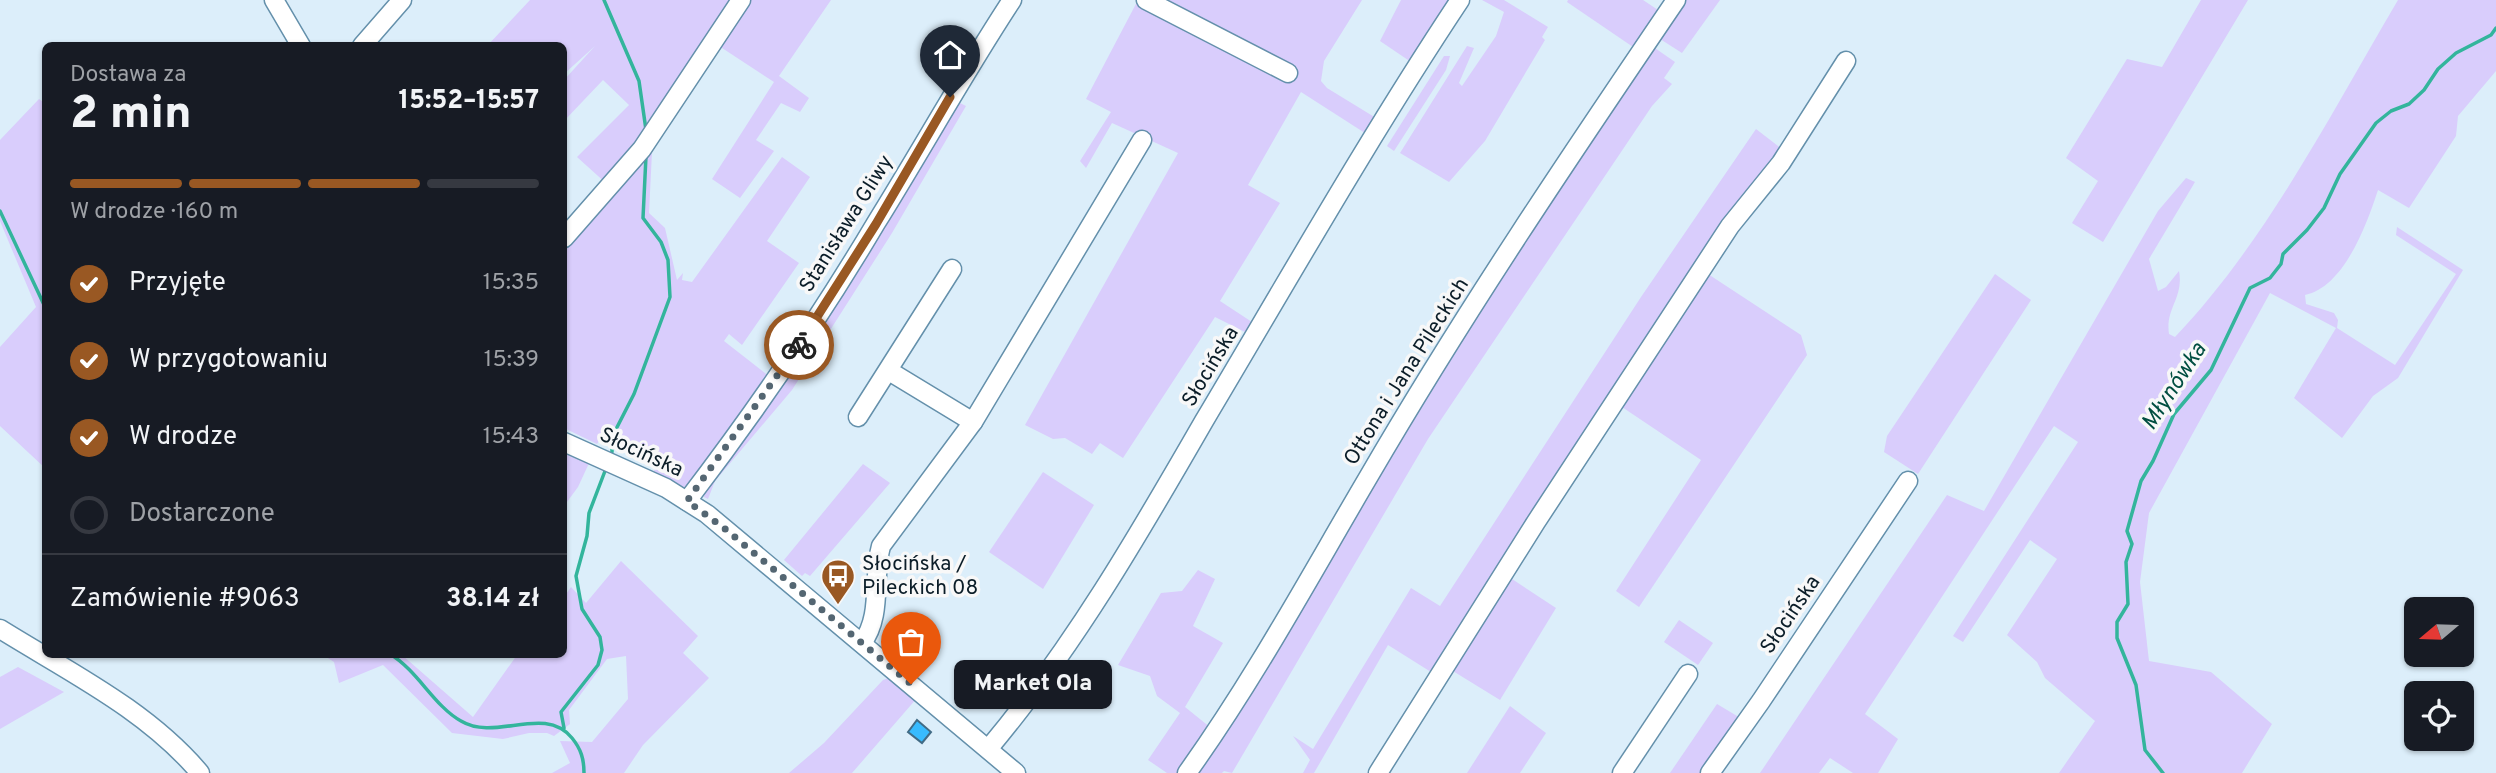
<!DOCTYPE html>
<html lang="pl">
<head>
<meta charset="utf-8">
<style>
  :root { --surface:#171b24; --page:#20242c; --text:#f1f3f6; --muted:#9ea1a6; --line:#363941; --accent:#995823 }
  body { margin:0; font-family:Overpass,sans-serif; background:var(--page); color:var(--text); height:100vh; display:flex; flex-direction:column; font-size:26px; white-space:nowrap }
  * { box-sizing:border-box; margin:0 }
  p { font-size:23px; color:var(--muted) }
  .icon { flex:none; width:38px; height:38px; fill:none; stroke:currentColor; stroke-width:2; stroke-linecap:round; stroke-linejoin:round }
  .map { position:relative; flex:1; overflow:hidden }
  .side { position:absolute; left:42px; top:42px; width:525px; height:616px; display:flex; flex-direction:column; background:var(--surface); border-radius:10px; box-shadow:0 2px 5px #0004 }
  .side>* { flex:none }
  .needle { width:46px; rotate:251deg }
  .tools { position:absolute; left:2404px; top:597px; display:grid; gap:14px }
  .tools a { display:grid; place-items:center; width:70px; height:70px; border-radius:10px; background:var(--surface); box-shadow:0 2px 5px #0004; font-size:35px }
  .pin { position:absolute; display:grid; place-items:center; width:60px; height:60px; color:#fff; margin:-72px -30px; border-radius:50% 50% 50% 0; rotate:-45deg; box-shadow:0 0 7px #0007 }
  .pin .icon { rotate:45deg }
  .courier { position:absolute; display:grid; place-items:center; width:70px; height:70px; margin:-35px; border:5px solid #995823; border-radius:50%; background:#fff; color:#222; box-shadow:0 2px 9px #0007 }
  .bubble { position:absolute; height:49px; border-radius:10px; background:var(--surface); box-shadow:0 2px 5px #0004; font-size:23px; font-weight:800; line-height:49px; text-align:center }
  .summary em { font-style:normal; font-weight:800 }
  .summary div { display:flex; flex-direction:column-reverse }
  .summary { display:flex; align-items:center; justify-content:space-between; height:119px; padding:0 28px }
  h1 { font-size:46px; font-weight:800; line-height:52px }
  .bar { display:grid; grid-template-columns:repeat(4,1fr); gap:10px 7px; align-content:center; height:84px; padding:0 28px }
  .bar i { height:9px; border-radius:5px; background:var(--line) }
  .bar .active { background:var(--accent) }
  .bar p { grid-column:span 4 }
  .line { display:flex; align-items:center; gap:18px; padding:0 28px; border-top:2px solid var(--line) }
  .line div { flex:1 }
  ol { padding:0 28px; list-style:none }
  li { display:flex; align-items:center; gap:21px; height:77px }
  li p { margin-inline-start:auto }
  li .icon { padding:7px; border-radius:50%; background:var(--accent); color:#fff; stroke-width:4 }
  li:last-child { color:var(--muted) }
  li i { width:38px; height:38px; border:4px solid var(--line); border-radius:50% }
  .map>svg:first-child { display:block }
  .green { fill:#d9cdfc }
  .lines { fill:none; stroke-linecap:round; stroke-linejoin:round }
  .stream { stroke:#33b59c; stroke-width:3.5 }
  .building { fill:#38bbfe; stroke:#416b85; stroke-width:2 }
  .minor-casing { stroke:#6490ab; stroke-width:21 }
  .minor { stroke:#fff; stroke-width:18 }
  .done { stroke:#546672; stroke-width:7; stroke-dasharray:0 12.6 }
  .route { stroke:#995823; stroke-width:9 }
  .labels { text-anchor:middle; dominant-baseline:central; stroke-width:7; stroke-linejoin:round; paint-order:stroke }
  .street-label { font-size:21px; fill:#0b1d28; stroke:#f8f8f8 }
  .poi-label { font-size:21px; fill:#0b1d28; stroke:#f8f8f8; text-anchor:start }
  .water-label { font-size:23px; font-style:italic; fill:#014e41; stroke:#f8f8f8 }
</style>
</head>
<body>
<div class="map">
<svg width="2496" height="773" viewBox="0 0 2496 773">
  <rect width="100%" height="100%" fill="#dceefa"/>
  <g class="green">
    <path d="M 530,0 L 731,0 L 733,1 L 608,185 L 577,157 L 629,105 L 603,80 L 564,121 L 564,80 L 595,46 L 564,74 L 564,46 L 487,46 Z"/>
    <path d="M 748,0 L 831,0 L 779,76 L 809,98 L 800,112 L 781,103 L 756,140 L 774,151 L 740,198 L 712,179 L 774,82 L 719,46 Z"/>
    <path d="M 1138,0 L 1208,23 L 1163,0 L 1362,0 L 1324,61 L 1321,81 L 1327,88 L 1376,118 L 1368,135 L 1301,92 L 1248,185 L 1280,203 L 1220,301 L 1255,324 L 1249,334 L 1215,317 L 1123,458 L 1100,443 L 1092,454 L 1065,438 L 1053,439 L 1025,425 L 1178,153 L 1112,123 L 1086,168 L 1080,161 L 1111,112 L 1086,99 Z"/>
    <path d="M 1401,0 L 1455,0 L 1411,62 L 1380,41 Z"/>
    <path d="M 1482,0 L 1504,0 L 1548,27 L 1542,37 L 1545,40 L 1485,141 L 1449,182 L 1400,153 L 1467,46 L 1474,48 L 1459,83 L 1462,86 L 1496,36 L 1504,12 Z"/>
    <path d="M 1568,0 L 1643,0 L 1661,12 L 1636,49 L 1567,2 Z"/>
    <path d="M 1682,0 L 1720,0 L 1682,53 L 1657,37 Z"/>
    <path d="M 2201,0 L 2248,0 L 2103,242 L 2072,223 L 2098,181 L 2066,158 L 2127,59 L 2162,67 Z"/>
    <path d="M 2398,0 L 2496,0 L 2496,71 L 2458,116 L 2456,136 L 2409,208 L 2378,190 C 2367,224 2344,287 2305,295 L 2306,304 L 2334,313 L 2338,320 L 2337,328 L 2395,365 L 2456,274 L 2396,235 L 2397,227 L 2463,270 L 2398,378 L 2373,396 L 2342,438 L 2294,398 L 2336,328 L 2270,293 L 2149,513 L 2140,582 L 2149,661 L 2211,672 L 2272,724 L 2242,773 L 2059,773 L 2095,721 L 2045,678 L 2037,662 L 2007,635 L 2057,559 L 2030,540 L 1963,642 L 1953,636 L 2078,442 L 2054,426 L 1865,714 L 1898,739 L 1878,773 L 1853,773 L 1830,758 L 1819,773 L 1760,773 L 1947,495 L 1984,511 L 2158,211 L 2186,178 L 2195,182 L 2149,259 L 2158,291 L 2166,287 L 2179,271 C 2184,298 2165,308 2169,334 L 2175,337 C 2265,243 2332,112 2398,0 Z"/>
    <path d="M 1652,46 L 1675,62 L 1664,78 L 1672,84 L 1652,106 L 1428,439 L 1232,773 L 1224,771 L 1222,773 L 1195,773 L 1369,483 L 1504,267 Z"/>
    <path d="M 1444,56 L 1450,56 L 1446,70 L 1394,151 L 1387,146 Z"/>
    <path d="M 39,99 L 46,104 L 45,468 L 0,426 L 0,347 L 36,307 L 0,221 L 0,140 Z"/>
    <path d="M 958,102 L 966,106 L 892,233 L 792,390 L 715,481 L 708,499 L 704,497 L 706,483 Z"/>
    <path d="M 1756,129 L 1782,149 L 1431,672 L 1388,645 L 1314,773 L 1303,773 L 1310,760 L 1293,736 L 1313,749 L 1411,588 L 1440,606 L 1641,297 Z"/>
    <path d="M 652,152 L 649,213 L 665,228 L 677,280 L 683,273 L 682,280 L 692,282 L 782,157 L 810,177 L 767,241 L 799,263 L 742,345 L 729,334 L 724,341 L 770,377 L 700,469 L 703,471 L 689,490 L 653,472 L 658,465 C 639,455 619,448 599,441 L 597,444 L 564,428 L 566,423 L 564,421 L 564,245 L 639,157 Z"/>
    <path d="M 1708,274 L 1801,335 L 1807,355 L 1639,607 L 1616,591 L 1701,460 L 1619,405 Z"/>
    <path d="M 1995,274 L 2031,300 L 1918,474 L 1884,452 L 1887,436 Z"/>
    <path d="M 564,449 L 590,461 L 578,487 L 564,506 Z"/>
    <path d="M 863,464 L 890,483 L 810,576 L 805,573 L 802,576 L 784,560 Z"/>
    <path d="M 1043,472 L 1094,505 L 1043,589 L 989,552 Z"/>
    <path d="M 621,561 L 698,636 L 683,653 L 709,678 L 643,745 L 624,773 L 552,773 L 570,763 L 560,741 L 592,742 L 628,699 L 626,656 L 607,659 L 569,710 L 570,724 L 554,736 L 547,733 L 529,733 L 503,739 L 452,733 L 383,665 L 339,683 L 334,662 L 323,655 L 402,655 L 473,717 L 517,655 L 564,654 L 564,597 L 571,587 L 586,603 Z"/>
    <path d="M 1198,570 L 1215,579 L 1193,626 L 1223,643 L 1185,707 L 1211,728 L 1181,773 L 1167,773 L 1148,760 L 1180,713 L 1157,696 L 1150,676 L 1118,665 L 1161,593 L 1182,591 Z"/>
    <path d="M 1509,577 L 1556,608 L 1500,700 L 1448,668 Z"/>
    <path d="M 1679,620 L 1713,643 L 1698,665 L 1664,642 Z"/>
    <path d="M 18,667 L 64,692 L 0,729 L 0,677 Z"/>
    <path d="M 891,677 L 917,698 L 852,773 L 789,773 L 824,743 L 883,680 Z"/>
    <path d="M 1717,704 L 1742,719 L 1705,773 L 1670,773 Z"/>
    <path d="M 1510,706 L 1546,733 L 1520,773 L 1467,773 Z"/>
  </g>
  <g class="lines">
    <g class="stream">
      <path d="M 604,0 L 639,81 L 646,130"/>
      <path d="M 0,211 L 46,309"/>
      <path d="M 612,452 L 612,437 L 634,394 L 670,297 L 668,260 L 661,242 L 643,218 L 646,156"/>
      <path d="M 390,654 C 418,671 434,706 461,721 C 496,742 544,704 572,738 C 581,749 584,759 584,773"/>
      <path d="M 564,728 L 561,712 L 598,665 L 602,650 L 600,637 L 582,609 L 576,576 L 587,536 L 589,513 L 605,471"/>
      <path d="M 2163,773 L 2145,750 L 2136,685 L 2117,638 L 2117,622 L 2128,604 L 2126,562 L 2132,544 L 2127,531 L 2141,481 L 2153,461 L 2174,414 L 2211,370 L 2250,288 L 2270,278 L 2281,264 L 2283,254 L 2307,230 L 2324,208 L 2340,174 L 2376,123 L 2391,111 L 2409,104 L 2424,90 L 2438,69 L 2456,53 L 2491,35 L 2496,28"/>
    </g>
  </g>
  <path class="building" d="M 917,720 L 931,732 L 922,743 L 908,732 Z"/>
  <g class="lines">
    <g class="minor-casing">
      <g id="minor">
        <path d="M 274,0 L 301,46"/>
        <path d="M 1146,0 L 1288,73"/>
        <path d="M 362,46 L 402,0"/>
        <path d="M 564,238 L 642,149 L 741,0"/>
        <path d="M 889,371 L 973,422"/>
        <path d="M 858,417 L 952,269"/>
        <path d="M 564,442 L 666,488 L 707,514 L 1016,773"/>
        <path d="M 687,501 C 755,412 819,319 876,223 C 922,149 964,73 1012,0"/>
        <path d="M 0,629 C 69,672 147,710 200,773"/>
        <path d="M 862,643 C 883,615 872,578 881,546 L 973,422 L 1142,140"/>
        <path d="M 989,748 C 1073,648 1139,534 1204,421 C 1288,280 1369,137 1460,0"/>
        <path d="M 1187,773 C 1255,678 1310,576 1369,476 C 1464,313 1570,156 1676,0"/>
        <path d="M 1378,773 L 1536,522 L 1730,226 L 1781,163 L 1846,61"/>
        <path d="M 1622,773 L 1688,674"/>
        <path d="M 1710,773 L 1761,701 L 1908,481"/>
      </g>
    </g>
    <use href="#minor" class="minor"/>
  </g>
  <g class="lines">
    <path class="done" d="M 799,345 L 687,501 L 724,528 L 911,684"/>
    <path class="route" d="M 799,345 L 876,224 L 950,97"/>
  </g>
  <defs>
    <g id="bus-pin" transform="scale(1.75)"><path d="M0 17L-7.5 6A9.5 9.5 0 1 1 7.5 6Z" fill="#995823" stroke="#f8f8f8"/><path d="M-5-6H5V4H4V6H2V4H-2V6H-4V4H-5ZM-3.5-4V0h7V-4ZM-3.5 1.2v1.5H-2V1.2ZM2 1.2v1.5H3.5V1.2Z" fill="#fff"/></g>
  </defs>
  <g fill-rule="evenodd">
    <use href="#bus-pin" x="838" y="576"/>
  </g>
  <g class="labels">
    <g class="street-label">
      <text transform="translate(847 224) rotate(-58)">Stanisława Gliwy</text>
      <text transform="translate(1211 367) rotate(-59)">Słocińska</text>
      <text transform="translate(1407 372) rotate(-58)">Ottona i Jana Pileckich</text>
      <text transform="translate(641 453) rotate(25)">Słocińska</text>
      <text transform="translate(1791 615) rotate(-56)">Słocińska</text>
    </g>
    <g class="poi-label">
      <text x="862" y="564">Słocińska /<tspan x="862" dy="24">Pileckich 08</tspan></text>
    </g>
    <g class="water-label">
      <text transform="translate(2175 387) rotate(-57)">Młynówka</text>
    </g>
  </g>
</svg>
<div class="tools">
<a><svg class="needle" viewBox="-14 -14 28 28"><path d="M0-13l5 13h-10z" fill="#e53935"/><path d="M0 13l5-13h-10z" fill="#9ea1a6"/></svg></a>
<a><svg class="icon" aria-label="locate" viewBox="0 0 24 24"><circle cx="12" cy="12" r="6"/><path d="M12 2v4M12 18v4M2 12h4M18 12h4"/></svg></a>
</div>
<div class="pin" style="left:911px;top:684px;background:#ea580c"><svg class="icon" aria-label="bag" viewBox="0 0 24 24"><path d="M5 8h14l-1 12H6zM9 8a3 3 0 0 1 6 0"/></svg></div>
<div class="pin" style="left:950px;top:97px;background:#1f2937"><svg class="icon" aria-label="home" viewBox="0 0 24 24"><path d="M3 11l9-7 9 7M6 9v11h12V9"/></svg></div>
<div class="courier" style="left:799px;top:345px"><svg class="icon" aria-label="bike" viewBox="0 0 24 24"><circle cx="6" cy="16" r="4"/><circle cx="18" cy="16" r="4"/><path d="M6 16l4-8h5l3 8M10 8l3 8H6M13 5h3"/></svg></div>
<div class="bubble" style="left:954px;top:660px;width:158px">Market Ola</div>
<section class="side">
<div class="summary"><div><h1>2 min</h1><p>Dostawa za</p></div><em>15:52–15:57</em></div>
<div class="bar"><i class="active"></i><i class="active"></i><i class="active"></i><i></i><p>W drodze · 160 m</p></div>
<ol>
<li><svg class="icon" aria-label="check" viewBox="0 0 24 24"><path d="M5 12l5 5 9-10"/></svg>Przyjęte<p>15:35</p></li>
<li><svg class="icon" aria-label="check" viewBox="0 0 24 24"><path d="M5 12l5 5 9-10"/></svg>W przygotowaniu<p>15:39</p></li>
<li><svg class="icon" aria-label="check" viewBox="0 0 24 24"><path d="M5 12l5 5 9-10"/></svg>W drodze<p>15:43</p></li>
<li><i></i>Dostarczone</li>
</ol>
<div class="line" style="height:91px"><div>Zamówienie #9063</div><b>38.14 zł</b></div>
</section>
</div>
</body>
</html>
